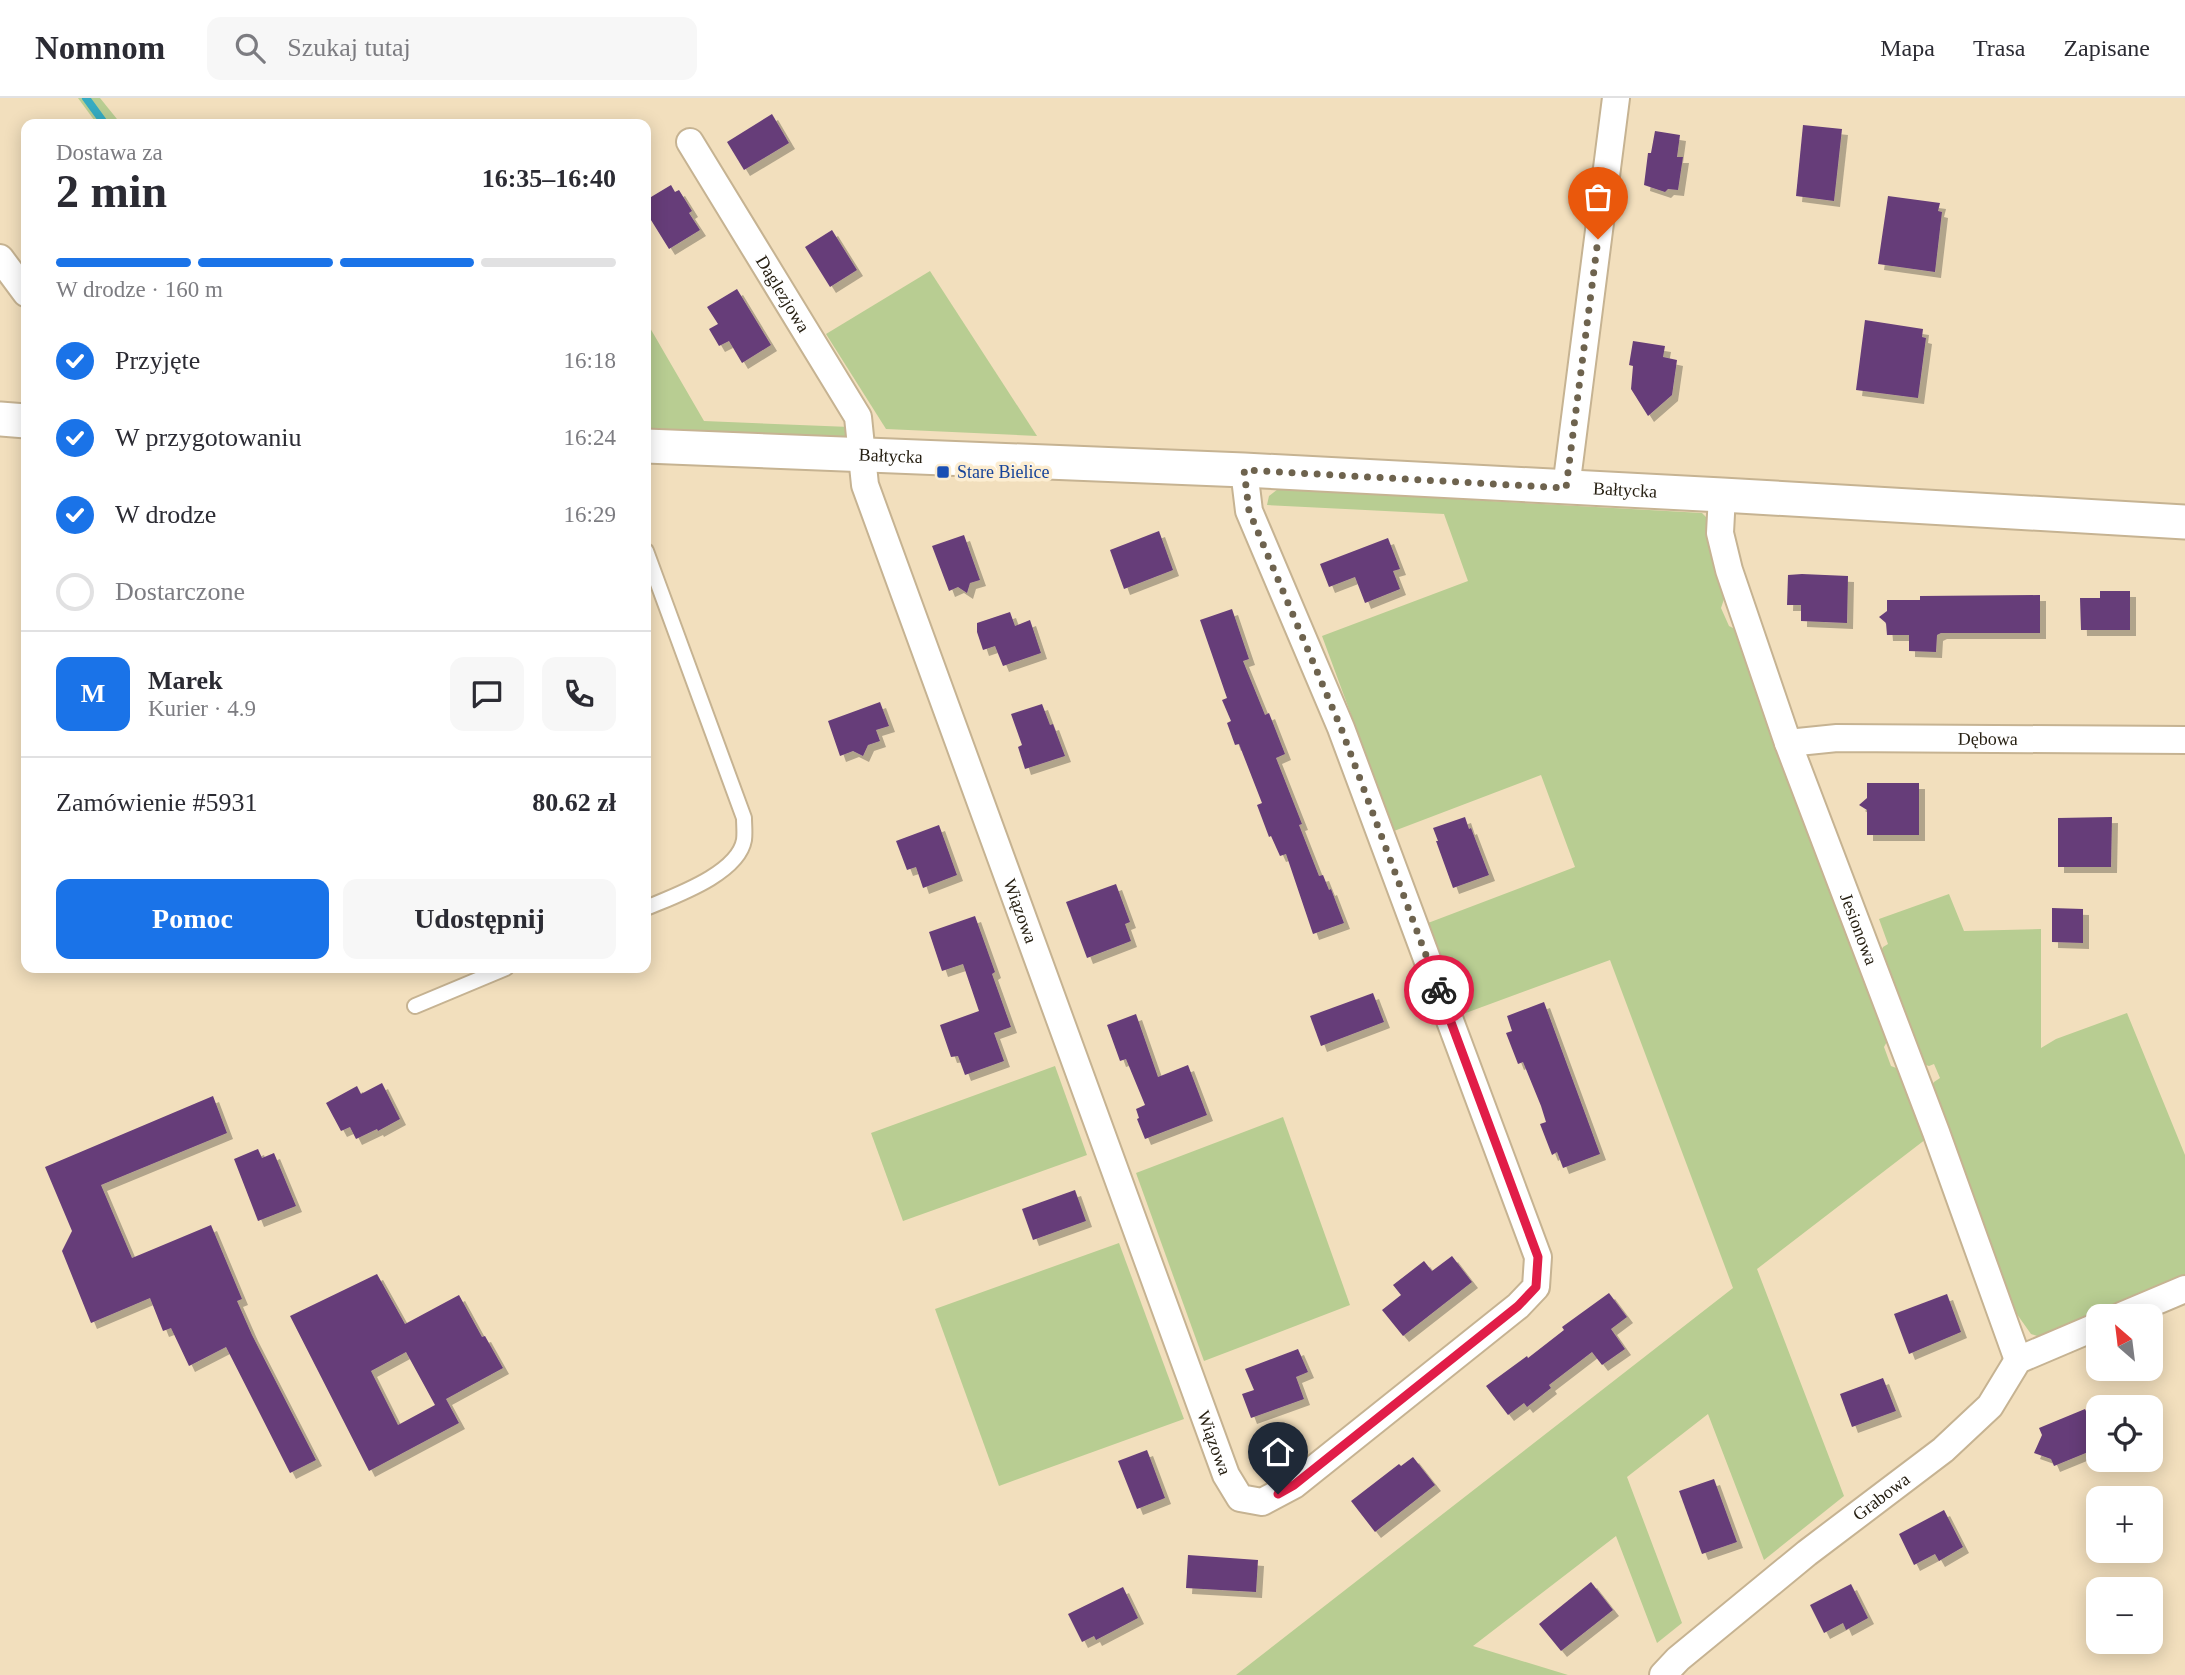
<!DOCTYPE html>
<html lang="pl">
<head>
<meta charset="utf-8">
<style>
  :root { --surface:#fff; --page:#f7f7f7; --text:#2b2b33; --muted:#7c7c81; --line:#e1e1e2; --accent:#1a73e8 }
  body { margin:0; font-family:Georgia,serif; background:var(--page); color:var(--text); height:100vh; display:flex; flex-direction:column; font-size:26px; white-space:nowrap }
  * { box-sizing:border-box; margin:0 }
  p { font-size:23px; color:var(--muted) }
  .icon { flex:none; width:38px; height:38px; fill:none; stroke:currentColor; stroke-width:2; stroke-linecap:round; stroke-linejoin:round }
  .map { position:relative; flex:1; overflow:hidden }
  .details { position:absolute; left:21px; top:21px; width:630px; height:854px; display:flex; flex-direction:column; background:var(--surface); border-radius:14px; box-shadow:0 4px 18px #0003 }
  .details>* { flex:none }
  .needle { width:46px; rotate:332deg }
  .fabs { position:absolute; left:2086px; top:1206px; display:grid; gap:14px }
  .fabs a { display:grid; place-items:center; width:77px; height:77px; border-radius:14px; background:var(--surface); box-shadow:0 4px 18px #0003; font-size:35px }
  .pin { position:absolute; display:grid; place-items:center; width:60px; height:60px; color:#fff; margin:-72px -30px; border-radius:50% 50% 50% 0; rotate:-45deg; box-shadow:0 0 7px #0007 }
  .pin .icon { rotate:45deg }
  .courier { position:absolute; display:grid; place-items:center; width:70px; height:70px; margin:-35px; border:5px solid #e11d48; border-radius:50%; background:#fff; color:#222; box-shadow:0 2px 9px #0007 }
  .head em { font-style:normal; font-weight:600 }
  .head div { display:flex; flex-direction:column-reverse }
  .head { display:flex; align-items:center; justify-content:space-between; height:119px; padding:0 35px }
  h1 { font-size:46px; font-weight:600; line-height:52px }
  .bar { display:grid; grid-template-columns:repeat(4,1fr); gap:10px 7px; align-content:center; height:84px; padding:0 35px }
  .bar i { height:9px; border-radius:5px; background:var(--line) }
  .bar .on { background:var(--accent) }
  .bar p { grid-column:span 4 }
  .line { display:flex; align-items:center; gap:18px; padding:0 35px; border-top:2px solid var(--line) }
  .line div { flex:1 }
  .round { display:grid; place-items:center; flex:none; width:74px; height:74px; border-radius:14px; background:var(--page) }
  ol { padding:0 35px; list-style:none }
  li { display:flex; align-items:center; gap:21px; height:77px }
  li p { margin-inline-start:auto }
  li .icon { padding:7px; border-radius:50%; background:var(--accent); color:#fff; stroke-width:4 }
  li:last-child { color:var(--muted) }
  li i { width:38px; height:38px; border:4px solid var(--line); border-radius:50% }
  .primary-button { display:flex; gap:14px; margin-top:auto; padding:14px 35px }
  .primary-button a { flex:1; height:80px; border-radius:14px; background:var(--accent); color:#fff; font-size:28px; font-weight:600; line-height:80px; text-align:center }
  .primary-button a+a { background:var(--page); color:var(--text) }
  header { display:flex; align-items:center; gap:42px; box-sizing:border-box; height:98px; padding:0 35px; background:var(--surface); border-bottom:2px solid var(--line) }
  header strong { font-size:33px }
  nav { display:flex; gap:38px; margin-inline-start:auto; font-size:24px }
  .search { width:490px; height:63px; background:var(--page); display:flex; align-items:center; gap:18px; box-sizing:border-box; padding:0 24px; border-radius:14px; color:var(--muted); font-size:26px }
  .map>svg:first-child { display:block }
  .green { fill:#b8cd92 }
  .lines { fill:none; stroke-linecap:round; stroke-linejoin:round }
  .stream { stroke:#35abc1; stroke-width:8 }
  .building { fill:#663d79; fill-rule:evenodd; filter:url(#shadow) }
  .service-casing { stroke:#c6b392; stroke-width:18 }
  .minor-casing { stroke:#c6b392; stroke-width:30 }
  .tertiary-casing { stroke:#c6b392; stroke-width:37 }
  .service { stroke:#fff; stroke-width:14 }
  .minor { stroke:#fff; stroke-width:26 }
  .tertiary { stroke:#fff; stroke-width:33 }
  .done { stroke:#6e634e; stroke-width:7; stroke-dasharray:0 12.6 }
  .route { stroke:#e11d48; stroke-width:9 }
  .transit-dot { fill:#1a4fb4; stroke:#fcedd1; stroke-width:2.5 }
  .labels { text-anchor:middle; dominant-baseline:central; stroke-width:7; stroke-linejoin:round; paint-order:stroke }
  .street-label { font-size:18px; fill:#272013; stroke:#fcedd1 }
  .transit-label { font-size:18px; fill:#164399; stroke:#fcedd1; text-anchor:start }
</style>
</head>
<body>
<header>
<strong>Nomnom</strong>
<div class="search"><svg class="icon" aria-label="search" viewBox="0 0 24 24"><circle cx="10" cy="10" r="6"/><path d="M15 15l6 6"/></svg>Szukaj tutaj</div>
<nav><a>Mapa</a><a>Trasa</a><a>Zapisane</a></nav>
</header>
<div class="map">
<svg width="2185" height="1577" viewBox="0 0 2185 1577">
  <defs>
    <filter id="shadow"><feDropShadow dx="6" dy="6" stdDeviation="0" flood-color="#0004"/></filter>
  </defs>
  <rect width="100%" height="100%" fill="#f2dfbd"/>
  <g class="green">
    <path d="M 78,0 L 100,0 L 121,26 L 97,26 Z"/>
    <path d="M 930,173 L 1037,338 L 886,331 L 826,236 Z"/>
    <path d="M 646,223 L 704,323 L 850,329 L 848,338 L 845,341 L 646,337 Z"/>
    <path d="M 1278,391 L 1702,415 L 1707,420 L 1725,498 L 1721,510 L 1729,528 L 1737,532 L 1889,940 L 1884,949 L 1891,968 L 1899,971 L 1926,1041 L 1757,1171 L 1844,1398 L 1764,1462 L 1708,1316 L 1627,1379 L 1682,1525 L 1657,1545 L 1616,1438 L 1473,1548 L 1568,1577 L 1236,1577 L 1733,1190 L 1610,862 L 1463,916 L 1428,825 L 1575,769 L 1541,677 L 1394,733 L 1322,538 L 1468,483 L 1444,416 L 1267,407 L 1269,398 Z"/>
    <path d="M 1949,796 L 1964,833 L 2041,831 L 2041,950 L 2056,941 L 2127,915 L 2185,1057 L 2185,1182 L 2046,1241 L 2031,1236 L 2014,1212 L 1929,992 L 1934,984 L 1940,980 L 1934,966 L 1929,968 L 1919,965 L 1878,859 L 1883,849 L 1888,846 L 1879,821 Z"/>
    <path d="M 1055,968 L 1087,1057 L 903,1123 L 871,1035 Z"/>
    <path d="M 1283,1019 L 1350,1207 L 1204,1263 L 1136,1075 Z"/>
    <path d="M 1119,1145 L 1184,1321 L 999,1388 L 935,1211 Z"/>
  </g>
  <g class="lines">
    <path class="stream" d="M 86,0 L 105,26"/>
  </g>
  <g class="building">
    <path d="M 772,16 L 789,45 L 744,72 L 727,44 Z"/>
    <path d="M 1803,27 L 1842,31 L 1834,103 L 1796,98 Z"/>
    <path d="M 1655,33 L 1680,37 L 1677,59 L 1683,59 L 1678,92 L 1668,91 L 1665,94 L 1644,87 L 1648,55 L 1651,55 Z"/>
    <path d="M 671,87 L 675,94 L 679,92 L 692,113 L 689,115 L 700,132 L 669,151 L 646,114 L 646,102 Z"/>
    <path d="M 1888,98 L 1940,105 L 1938,113 L 1942,114 L 1935,174 L 1878,166 Z"/>
    <path d="M 832,132 L 857,172 L 830,189 L 805,149 Z"/>
    <path d="M 737,191 L 771,247 L 742,265 L 729,243 L 719,248 L 709,231 L 718,226 L 707,209 Z"/>
    <path d="M 1865,222 L 1923,231 L 1922,239 L 1926,240 L 1918,300 L 1856,292 Z"/>
    <path d="M 1633,243 L 1665,248 L 1663,259 L 1677,262 L 1672,297 L 1648,318 L 1631,291 L 1633,268 L 1629,267 Z"/>
    <path d="M 1159,433 L 1173,472 L 1124,491 L 1110,452 Z"/>
    <path d="M 964,437 L 980,482 L 970,485 L 967,495 L 958,489 L 949,493 L 932,448 Z"/>
    <path d="M 1388,440 L 1400,471 L 1393,473 L 1400,491 L 1365,505 L 1355,479 L 1329,489 L 1320,466 Z"/>
    <path d="M 1802,476 L 1848,478 L 1847,525 L 1801,523 L 1801,507 L 1787,507 L 1788,477 Z"/>
    <path d="M 2100,493 L 2130,493 L 2130,532 L 2081,532 L 2080,500 L 2100,500 Z"/>
    <path d="M 2040,497 L 2040,535 L 1941,535 L 1937,537 L 1936,554 L 1909,553 L 1909,537 L 1887,537 L 1886,525 L 1879,519 L 1887,513 L 1887,502 L 1920,502 L 1920,498 Z"/>
    <path d="M 1232,511 L 1249,561 L 1243,563 L 1265,617 L 1269,615 L 1285,656 L 1276,660 L 1302,726 L 1299,727 L 1319,778 L 1323,777 L 1329,792 L 1331,791 L 1344,825 L 1313,836 L 1286,756 L 1280,758 L 1271,738 L 1269,739 L 1257,707 L 1262,705 L 1239,646 L 1235,647 L 1227,625 L 1231,623 L 1222,602 L 1227,600 L 1200,522 Z"/>
    <path d="M 1010,514 L 1015,528 L 1030,522 L 1041,555 L 1003,568 L 995,548 L 983,552 L 977,534 L 977,525 Z"/>
    <path d="M 880,604 L 889,628 L 876,632 L 880,643 L 868,647 L 863,658 L 853,653 L 840,658 L 828,623 Z"/>
    <path d="M 1042,606 L 1050,627 L 1053,626 L 1065,658 L 1025,671 L 1018,649 L 1022,647 L 1011,616 Z"/>
    <path d="M 1867,685 L 1919,685 L 1919,737 L 1867,737 L 1867,712 L 1859,707 L 1867,700 Z"/>
    <path d="M 1465,719 L 1469,731 L 1471,730 L 1489,777 L 1453,790 L 1436,743 L 1438,743 L 1433,730 Z"/>
    <path d="M 2112,719 L 2111,769 L 2058,769 L 2058,720 Z"/>
    <path d="M 939,727 L 957,777 L 923,790 L 916,769 L 907,772 L 896,743 Z"/>
    <path d="M 1116,786 L 1130,824 L 1125,826 L 1131,843 L 1087,860 L 1066,804 Z"/>
    <path d="M 2052,810 L 2083,811 L 2083,845 L 2052,844 Z"/>
    <path d="M 975,818 L 995,874 L 992,876 L 1011,929 L 994,935 L 1004,963 L 965,977 L 958,958 L 951,959 L 940,927 L 979,913 L 963,866 L 942,873 L 929,834 Z"/>
    <path d="M 1373,895 L 1384,924 L 1321,948 L 1310,918 Z"/>
    <path d="M 1544,904 L 1600,1056 L 1563,1070 L 1557,1054 L 1552,1057 L 1540,1026 L 1546,1024 L 1541,1008 L 1523,964 L 1518,966 L 1506,935 L 1512,933 L 1507,918 Z"/>
    <path d="M 1136,916 L 1158,979 L 1188,967 L 1207,1017 L 1145,1041 L 1137,1021 L 1139,1020 L 1136,1011 L 1145,1007 L 1126,961 L 1120,963 L 1107,927 Z"/>
    <path d="M 382,985 L 400,1021 L 378,1033 L 377,1031 L 356,1041 L 350,1029 L 341,1033 L 326,1005 L 357,988 L 361,996 Z"/>
    <path d="M 213,998 L 227,1035 L 101,1087 L 132,1160 L 211,1127 L 242,1201 L 237,1203 L 252,1237 L 316,1362 L 290,1375 L 226,1249 L 189,1268 L 171,1230 L 163,1233 L 150,1200 L 91,1225 L 62,1153 L 72,1133 L 45,1069 Z"/>
    <path d="M 258,1051 L 262,1060 L 274,1055 L 296,1108 L 258,1123 L 234,1061 Z"/>
    <path d="M 1075,1092 L 1086,1123 L 1033,1142 L 1022,1111 Z"/>
    <path d="M 1452,1158 L 1472,1184 L 1403,1238 L 1382,1212 L 1401,1197 L 1393,1187 L 1424,1163 L 1432,1173 Z"/>
    <path d="M 377,1176 L 405,1226 L 459,1197 L 482,1239 L 485,1238 L 503,1270 L 446,1301 L 459,1325 L 369,1373 L 290,1218 ZM 406,1254 L 435,1307 L 398,1327 L 371,1273 Z"/>
    <path d="M 1609,1195 L 1627,1219 L 1611,1231 L 1625,1251 L 1602,1267 L 1592,1254 L 1549,1287 L 1551,1290 L 1527,1309 L 1524,1305 L 1508,1317 L 1486,1288 L 1527,1258 L 1528,1260 L 1564,1232 L 1562,1229 Z"/>
    <path d="M 1947,1196 L 1961,1234 L 1909,1256 L 1894,1216 Z"/>
    <path d="M 1298,1251 L 1308,1274 L 1296,1279 L 1304,1301 L 1251,1320 L 1242,1296 L 1254,1292 L 1245,1271 Z"/>
    <path d="M 1883,1280 L 1896,1313 L 1852,1329 L 1840,1296 Z"/>
    <path d="M 2098,1307 L 2098,1350 L 2054,1368 L 2051,1361 L 2034,1355 L 2042,1337 L 2039,1330 L 2085,1311 L 2086,1313 Z"/>
    <path d="M 1147,1352 L 1165,1400 L 1137,1411 L 1118,1363 Z"/>
    <path d="M 1413,1359 L 1435,1387 L 1375,1434 L 1351,1403 L 1399,1366 L 1401,1368 Z"/>
    <path d="M 1714,1381 L 1737,1444 L 1702,1456 L 1679,1393 Z"/>
    <path d="M 1944,1412 L 1963,1449 L 1939,1463 L 1935,1456 L 1914,1467 L 1899,1436 Z"/>
    <path d="M 1188,1457 L 1258,1462 L 1256,1494 L 1186,1490 Z"/>
    <path d="M 1591,1484 L 1613,1512 L 1561,1553 L 1539,1526 Z"/>
    <path d="M 1851,1486 L 1868,1520 L 1846,1532 L 1843,1525 L 1824,1535 L 1810,1507 Z"/>
    <path d="M 1123,1489 L 1138,1520 L 1096,1542 L 1094,1538 L 1082,1544 L 1068,1516 Z"/>
  </g>
  <g class="lines">
    <g class="service-casing">
      <g id="service">
        <path d="M 646,453 L 744,720 C 744,727 745,735 744,742 C 738,776 674,798 646,810"/>
        <path d="M 415,908 L 506,870"/>
      </g>
    </g>
    <g class="minor-casing">
      <g id="minor">
        <path id="s1" d="M 690,44 L 858,319 L 865,387 L 1226,1377 L 1240,1400 L 1262,1404 L 1294,1387 L 1518,1208 L 1536,1189 L 1538,1159 L 1341,630 L 1249,413 L 1244,372"/>
        <path d="M 0,160 L 26,195"/>
        <path d="M 1566,390 L 1616,0"/>
        <path id="s2" d="M 1722,397 L 1720,435 L 1729,472 L 1788,645 L 1936,1034 L 2018,1262"/>
        <path id="s3" d="M 1788,645 L 1837,640 L 2185,642"/>
        <path d="M 2121,1218 L 2185,1191"/>
        <path id="s4" d="M 1663,1577 L 1678,1561 L 1807,1455 L 1943,1352 L 1990,1308 L 2018,1262 L 2098,1228"/>
      </g>
    </g>
    <g class="tertiary-casing">
      <g id="tertiary">
        <path d="M 0,321 L 26,323"/>
        <path id="s5" d="M 646,348 L 1244,372 L 1722,397 L 2185,424"/>
      </g>
    </g>
    <use href="#service" class="service"/>
    <use href="#minor" class="minor"/>
    <use href="#tertiary" class="tertiary"/>
  </g>
  <g class="lines">
    <path class="done" d="M 1439,892 L 1341,630 L 1249,413 L 1244,372 L 1566,390 L 1598,141"/>
    <path class="route" d="M 1278,1396 L 1294,1387 L 1498,1224 L 1518,1208 L 1536,1189 L 1538,1159 L 1439,892"/>
  </g>
  <rect class="transit-dot" x="936" y="367" width="14" height="14" rx="3.5"/>
  <g class="labels">
    <g class="street-label">
      <text stroke="none"><textPath href="#s1" startOffset="178">Daglezjowa</textPath></text>
      <text stroke="none"><textPath href="#s5" startOffset="245">Bałtycka</textPath></text>
      <text stroke="none"><textPath href="#s5" startOffset="980">Bałtycka</textPath></text>
      <text stroke="none"><textPath href="#s3" startOffset="200">Dębowa</textPath></text>
      <text stroke="none"><textPath href="#s1" startOffset="844">Wiązowa</textPath></text>
      <text stroke="none"><textPath href="#s2" startOffset="458">Jesionowa</textPath></text>
      <text stroke="none"><textPath href="#s1" startOffset="1410">Wiązowa</textPath></text>
      <text stroke="none"><textPath href="#s4" startOffset="282">Grabowa</textPath></text>
    </g>
    <g class="transit-label">
      <text x="957" y="374">Stare Bielice</text>
    </g>
  </g>
</svg>
<div class="fabs">
<a><svg class="needle" viewBox="-14 -14 28 28"><path d="M0-13l5 13h-10z" fill="#e53935"/><path d="M0 13l5-13h-10z" fill="#7c7c81"/></svg></a>
<a><svg class="icon" aria-label="locate" viewBox="0 0 24 24"><circle cx="12" cy="12" r="6"/><path d="M12 2v4M12 18v4M2 12h4M18 12h4"/></svg></a>
<a>+</a>
<a>−</a>
</div>
<div class="pin" style="left:1598px;top:141px;background:#ea580c"><svg class="icon" aria-label="bag" viewBox="0 0 24 24"><path d="M5 8h14l-1 12H6zM9 8a3 3 0 0 1 6 0"/></svg></div>
<div class="pin" style="left:1278px;top:1396px;background:#1f2937"><svg class="icon" aria-label="home" viewBox="0 0 24 24"><path d="M3 11l9-7 9 7M6 9v11h12V9"/></svg></div>
<div class="courier" style="left:1439px;top:892px"><svg class="icon" aria-label="bike" viewBox="0 0 24 24"><circle cx="6" cy="16" r="4"/><circle cx="18" cy="16" r="4"/><path d="M6 16l4-8h5l3 8M10 8l3 8H6M13 5h3"/></svg></div>
<section class="details">
<div class="head"><div><h1>2 min</h1><p>Dostawa za</p></div><em>16:35–16:40</em></div>
<div class="bar"><i class="on"></i><i class="on"></i><i class="on"></i><i></i><p>W drodze · 160 m</p></div>
<ol>
<li><svg class="icon" aria-label="check" viewBox="0 0 24 24"><path d="M5 12l5 5 9-10"/></svg>Przyjęte<p>16:18</p></li>
<li><svg class="icon" aria-label="check" viewBox="0 0 24 24"><path d="M5 12l5 5 9-10"/></svg>W przygotowaniu<p>16:24</p></li>
<li><svg class="icon" aria-label="check" viewBox="0 0 24 24"><path d="M5 12l5 5 9-10"/></svg>W drodze<p>16:29</p></li>
<li><i></i>Dostarczone</li>
</ol>
<div class="line" style="height:126px"><b class="round" style="background:var(--accent);color:#fff">M</b><div><b>Marek</b><p>Kurier · 4.9</p></div><a class="round"><svg class="icon" aria-label="chat" viewBox="0 0 24 24"><path d="M4 5h16v11H9l-5 4z"/></svg></a><a class="round"><svg class="icon" aria-label="phone" viewBox="0 0 24 24"><path d="M5 4h4l2 5-3 2q2 4 5 5l2-3 5 2v4C11 20 4 13 5 4z"/></svg></a></div>
<div class="line" style="height:91px"><div>Zamówienie #5931</div><b>80.62 zł</b></div>
<div class="primary-button"><a>Pomoc</a><a>Udostępnij</a></div>
</section>
</div>
</body>
</html>
